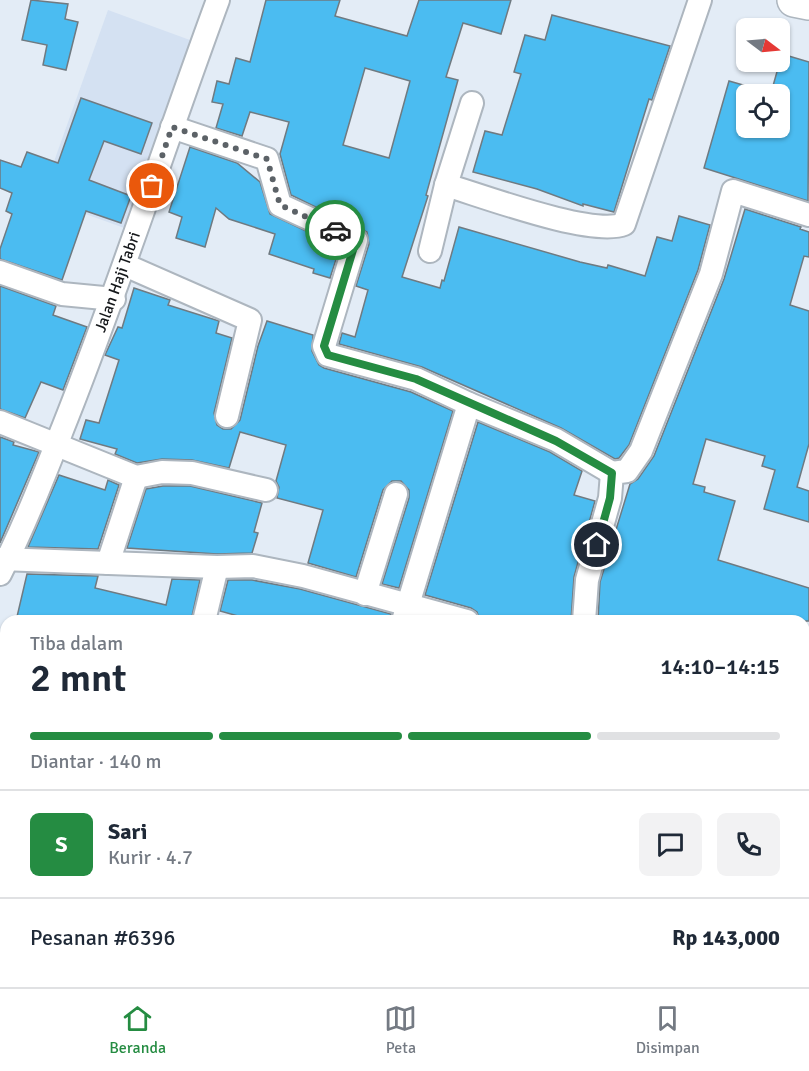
<!DOCTYPE html>
<html lang="id">
<head>
<meta charset="utf-8">
<style>
  :root { --surface:#fff; --page:#f2f2f3; --text:#1f2937; --muted:#747a83; --line:#e0e1e3; --accent:#258c42 }
  body { margin:0; font-family:Signika,sans-serif; background:var(--page); color:var(--text); height:100vh; display:flex; flex-direction:column; font-size:22px; white-space:nowrap }
  * { box-sizing:border-box; margin:0 }
  p { font-size:20px; color:var(--muted) }
  .icon { flex:none; width:33px; height:33px; fill:none; stroke:currentColor; stroke-width:2; stroke-linecap:round; stroke-linejoin:round }
  .map { position:relative; flex:1; overflow:hidden }
  .details { position:absolute; left:0px; top:615px; width:810px; height:372px; display:flex; flex-direction:column; background:var(--surface); border-radius:18px 18px 0 0; box-shadow:0 2px 4px #0004 }
  .details>* { flex:none }
  .needle { width:39px; rotate:106deg }
  .buttons { position:absolute; left:736px; top:18px; display:grid; gap:12px }
  .buttons a { display:grid; place-items:center; width:54px; height:54px; border-radius:9px; background:var(--surface); box-shadow:0 2px 4px #0004; font-size:30px }
  .pin { position:absolute; display:grid; place-items:center; width:51px; height:51px; color:#fff; margin:-26px; border:3px solid #fff; border-radius:50%; box-shadow:0 2px 6px #0007 }
  .courier { position:absolute; display:grid; place-items:center; width:60px; height:60px; margin:-30px; border:4px solid #258c42; border-radius:50%; background:#fff; color:#222; box-shadow:0 2px 8px #0007 }
  .head em { font-style:normal; font-weight:600 }
  .head div { display:flex; flex-direction:column-reverse }
  .head { display:flex; align-items:center; justify-content:space-between; height:102px; padding:0 30px }
  h1 { font-size:39px; font-weight:600; line-height:45px }
  .bar { display:grid; grid-template-columns:repeat(4,1fr); gap:9px 6px; align-content:center; height:72px; padding:0 30px }
  .bar i { height:8px; border-radius:4px; background:var(--line) }
  .bar .current { background:var(--accent) }
  .bar p { grid-column:span 4 }
  .line { display:flex; align-items:center; gap:15px; padding:0 30px; border-top:2px solid var(--line) }
  .line div { flex:1 }
  .round { display:grid; place-items:center; flex:none; width:63px; height:63px; border-radius:9px; background:var(--page) }
  .dock { display:flex; justify-content:space-around; align-items:center; height:84px; border-top:2px solid var(--line); background:var(--surface); font-size:16px; color:var(--muted) }
  .dock a { display:grid; justify-items:center; gap:3px }
  .dock .current { color:var(--accent) }
  .map>svg:first-child { display:block }
  .built { fill:#d4e1f2 }
  .lines { fill:none; stroke-linecap:round; stroke-linejoin:round }
  .stream { stroke:#40d5ee; stroke-width:8 }
  .building { fill:#4bbcf1; stroke:#6f7a81; stroke-width:1.5; fill-rule:evenodd }
  .street-casing { stroke:#adb6bf; stroke-width:26 }
  .secondary-casing { stroke:#adb6bf; stroke-width:36 }
  .street { stroke:#fff; stroke-width:22 }
  .secondary { stroke:#fff; stroke-width:33 }
  .done { stroke:#5c6267; stroke-width:6; stroke-dasharray:0 10.8 }
  .route { stroke:#258c42; stroke-width:8 }
  .labels { text-anchor:middle; dominant-baseline:central; stroke-width:4.5; stroke-linejoin:round; paint-order:stroke }
  .street-label { font-size:16px; fill:#14171a; stroke:#f4f9ff }
</style>
</head>
<body>
<div class="map">
<svg width="809" height="987" viewBox="0 0 809 987">
  <rect width="100%" height="100%" fill="#e3ecf6"/>
  <path class="built" d="M 108,10 L 209,47 L 141,234 L 41,198 Z"/>
  <g class="lines">
    <path class="stream" d="M 569,987 L 571,981"/>
  </g>
  <g class="building">
    <path d="M 31,0 L 68,4 L 65,19 L 78,22 L 66,70 L 43,65 L 47,45 L 22,40 Z"/>
    <path d="M 266,0 L 340,0 L 335,16 L 407,36 L 419,0 L 511,0 L 501,34 L 463,23 L 446,77 L 458,80 L 426,195 L 428,196 L 402,277 L 440,288 L 442,280 L 444,281 L 459,227 L 580,262 L 607,268 L 608,265 L 645,276 L 657,237 L 672,241 L 679,216 L 710,225 L 698,270 L 629,445 L 619,458 L 615,459 L 561,428 L 422,367 L 339,344 L 342,333 L 355,337 L 368,290 L 356,286 L 369,244 L 367,232 L 291,195 L 280,154 L 289,122 L 250,112 L 242,136 L 216,128 L 223,104 L 212,102 L 217,81 L 229,84 L 236,58 L 250,62 ZM 365,68 L 410,81 L 389,158 L 343,145 Z"/>
    <path d="M 552,15 L 670,46 L 652,100 L 649,99 L 614,212 L 583,204 L 583,206 L 537,189 L 473,172 L 485,131 L 502,135 L 521,74 L 514,72 L 525,35 L 545,40 Z"/>
    <path d="M 782,54 L 809,62 L 808,201 L 704,168 L 729,81 L 771,93 ZM 747,94 L 780,94 L 780,128 L 747,128 Z"/>
    <path d="M 81,98 L 152,123 L 141,154 L 104,141 L 89,180 L 131,196 L 121,223 L 86,211 L 62,280 L 0,259 L 0,249 L 12,214 L 6,211 L 12,193 L 0,188 L 0,160 L 21,167 L 27,152 L 58,163 Z"/>
    <path d="M 190,147 L 237,163 L 260,182 L 270,214 L 340,247 L 330,278 L 313,273 L 314,269 L 269,254 L 275,234 L 229,219 L 216,208 L 205,247 L 176,238 L 182,217 L 169,212 Z"/>
    <path d="M 745,209 L 801,227 L 800,229 L 809,232 L 809,257 L 804,256 L 790,305 L 809,311 L 809,444 L 797,487 L 809,491 L 809,522 L 764,509 L 775,470 L 762,466 L 765,456 L 706,439 L 693,484 L 705,487 L 704,492 L 735,501 L 718,560 L 809,588 L 809,621 L 598,621 L 600,582 L 630,484 L 638,479 L 654,456 L 724,279 Z"/>
    <path d="M 0,286 L 56,306 L 53,315 L 87,327 L 63,390 L 41,382 L 25,418 L 0,409 Z"/>
    <path d="M 134,288 L 170,300 L 168,305 L 219,321 L 216,333 L 232,338 L 214,413 L 217,425 L 223,429 L 231,429 L 240,420 L 258,346 L 267,321 L 313,335 L 312,351 L 319,365 L 324,368 L 411,392 L 453,411 L 399,588 L 382,584 L 409,498 L 409,490 L 401,481 L 392,481 L 383,490 L 356,577 L 308,563 L 323,510 L 277,498 L 279,487 L 276,481 L 286,445 L 240,432 L 229,468 L 192,460 L 162,459 L 137,463 L 115,454 L 117,449 L 80,439 L 86,420 L 99,423 L 119,360 L 105,355 L 118,327 L 122,328 Z"/>
    <path d="M 478,422 L 550,452 L 582,471 L 574,495 L 595,501 L 574,577 L 571,621 L 480,621 L 477,612 L 471,608 L 425,595 Z"/>
    <path d="M 0,437 L 14,442 L 13,445 L 39,452 L 0,543 Z"/>
    <path d="M 59,475 L 105,490 L 108,480 L 119,485 L 98,549 L 28,547 Z"/>
    <path d="M 163,486 L 190,486 L 262,503 L 254,532 L 258,533 L 252,553 L 217,554 L 127,548 L 146,489 Z"/>
    <path d="M 27,574 L 98,576 L 95,588 L 166,605 L 172,579 L 200,580 L 191,621 L 16,621 Z"/>
    <path d="M 228,580 L 252,580 L 300,589 L 391,614 L 390,621 L 256,621 L 220,611 Z"/>
  </g>
  <g class="lines">
    <g class="street-casing">
      <g id="street">
        <path d="M 472,103 L 446,185 C 483,196 592,237 624,224 L 700,0"/>
        <path d="M 172,127 L 267,159 L 280,205 L 356,240 L 324,346 L 328,355 L 416,379 L 469,404 L 403,621"/>
        <path d="M 430,251 L 446,185"/>
        <path d="M 125,265 L 250,320 L 227,416"/>
        <path d="M 0,272 L 62,294 L 114,299"/>
        <path d="M 469,404 L 556,440 L 612,473"/>
        <path d="M 0,422 L 136,477 L 162,472 L 192,473 L 266,490"/>
        <path d="M 0,559 L 217,567 L 253,566 L 303,576 L 467,621"/>
        <path d="M 108,563 L 136,477"/>
        <path id="s1" d="M 0,574 C 26,523 47,468 68,415 C 122,278 167,138 218,0"/>
        <path d="M 365,594 L 396,494"/>
        <path d="M 204,621 L 217,567"/>
        <path d="M 584,621 L 587,580 L 610,498 L 612,473 L 627,471 L 641,451 L 711,274 L 733,191 L 809,215"/>
        <path d="M 804,720 L 809,722"/>
        <path d="M 0,796 L 6,798"/>
        <path d="M 804,817 L 809,806"/>
        <path d="M 0,890 L 6,892"/>
        <path d="M 155,987 L 156,981"/>
        <path d="M 321,987 L 322,981"/>
        <path d="M 740,987 L 742,981"/>
      </g>
    </g>
    <g class="secondary-casing">
      <path id="secondary" d="M 794,0 L 809,3"/>
    </g>
    <use href="#street" class="street"/>
    <use href="#secondary" class="secondary"/>
  </g>
  <g class="lines">
    <path class="done" d="M 152,186 L 172,127 L 267,159 L 280,205 L 335,230"/>
    <path class="route" d="M 335,230 L 356,240 L 324,346 L 328,355 L 416,379 L 556,441 L 612,473 L 610,498 L 597,545"/>
  </g>
  <g class="labels">
    <g class="street-label">
      <text stroke="none"><textPath href="#s1" startOffset="315">Jalan Haji Tabri</textPath></text>
    </g>
  </g>
</svg>
<div class="buttons">
<a><svg class="needle" viewBox="-14 -14 28 28"><path d="M0-13l5 13h-10z" fill="#e53935"/><path d="M0 13l5-13h-10z" fill="#747a83"/></svg></a>
<a><svg class="icon" aria-label="locate" viewBox="0 0 24 24"><circle cx="12" cy="12" r="6"/><path d="M12 2v4M12 18v4M2 12h4M18 12h4"/></svg></a>
</div>
<div class="pin" style="left:152px;top:186px;background:#ea580c"><svg class="icon" aria-label="bag" viewBox="0 0 24 24"><path d="M5 8h14l-1 12H6zM9 8a3 3 0 0 1 6 0"/></svg></div>
<div class="pin" style="left:597px;top:545px;background:#1f2937"><svg class="icon" aria-label="home" viewBox="0 0 24 24"><path d="M3 11l9-7 9 7M6 9v11h12V9"/></svg></div>
<div class="courier" style="left:335px;top:230px"><svg class="icon" aria-label="car" viewBox="0 0 24 24"><path d="M5 17H2v-5l4-1 3-4h7l3 4 3 1v5h-3M9 17h6M6 11h13"/><circle cx="7" cy="17" r="2"/><circle cx="17" cy="17" r="2"/></svg></div>
<section class="details">
<div class="head"><div><h1>2 mnt</h1><p>Tiba dalam</p></div><em>14:10–14:15</em></div>
<div class="bar"><i class="current"></i><i class="current"></i><i class="current"></i><i></i><p>Diantar · 140 m</p></div>
<div class="line" style="height:108px"><b class="round" style="background:var(--accent);color:#fff">S</b><div><b>Sari</b><p>Kurir · 4.7</p></div><a class="round"><svg class="icon" aria-label="chat" viewBox="0 0 24 24"><path d="M4 5h16v11H9l-5 4z"/></svg></a><a class="round"><svg class="icon" aria-label="phone" viewBox="0 0 24 24"><path d="M5 4h4l2 5-3 2q2 4 5 5l2-3 5 2v4C11 20 4 13 5 4z"/></svg></a></div>
<div class="line" style="height:78px"><div>Pesanan #6396</div><b>Rp 143,000</b></div>
</section>
</div>
<nav class="dock">
<a class="current"><svg class="icon" aria-label="home" viewBox="0 0 24 24"><path d="M3 11l9-7 9 7M6 9v11h12V9"/></svg>Beranda</a>
<a><svg class="icon" aria-label="map" viewBox="0 0 24 24"><path d="M3 6l6-2 6 2 6-2v14l-6 2-6-2-6 2zM9 4v14M15 6v14"/></svg>Peta</a>
<a><svg class="icon" aria-label="saved" viewBox="0 0 24 24"><path d="M7 4h10v16l-5-4-5 4z"/></svg>Disimpan</a>
</nav>
</body>
</html>
